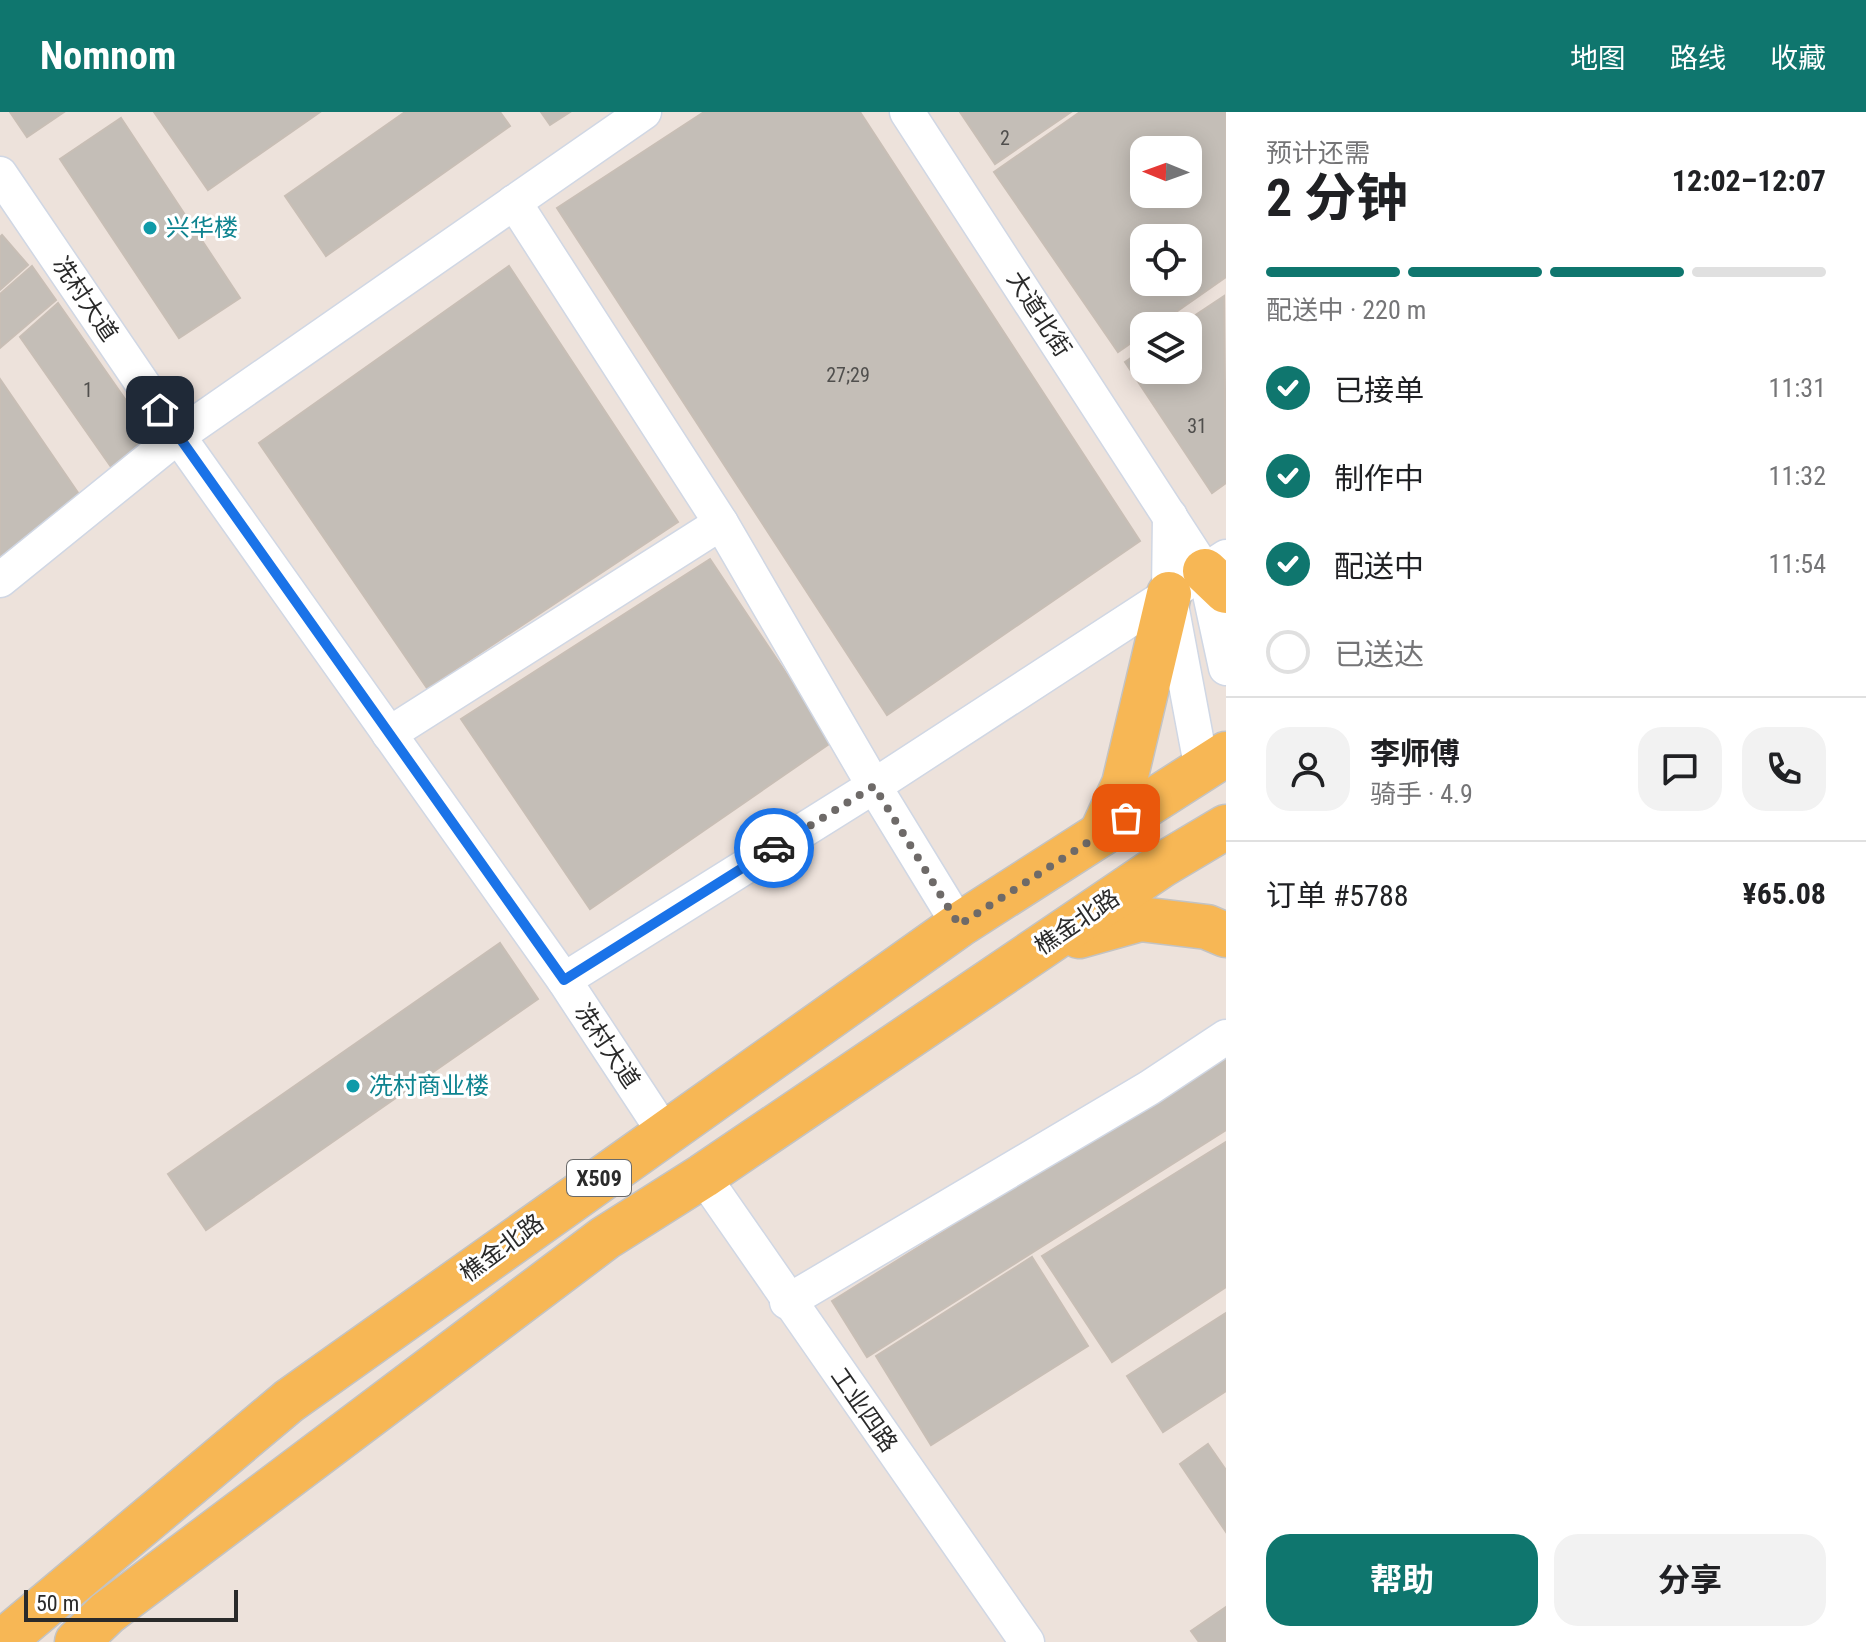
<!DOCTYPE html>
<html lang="zh">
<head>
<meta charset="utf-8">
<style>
  :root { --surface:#fff; --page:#f2f2f2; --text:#202124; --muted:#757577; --line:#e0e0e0; --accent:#0f766e }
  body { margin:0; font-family:"Roboto Condensed","Noto Sans SC",sans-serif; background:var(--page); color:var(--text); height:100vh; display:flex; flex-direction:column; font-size:30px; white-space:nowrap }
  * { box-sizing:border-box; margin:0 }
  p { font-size:26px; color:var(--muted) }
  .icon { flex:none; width:44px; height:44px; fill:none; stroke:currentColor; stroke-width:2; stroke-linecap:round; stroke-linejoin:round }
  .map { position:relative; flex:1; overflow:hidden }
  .drawer { display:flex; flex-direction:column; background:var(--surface); width:640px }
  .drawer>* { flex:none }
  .needle { width:52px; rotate:271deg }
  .tools { position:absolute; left:1130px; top:24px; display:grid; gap:16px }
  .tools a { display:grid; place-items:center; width:72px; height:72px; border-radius:16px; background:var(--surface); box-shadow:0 4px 20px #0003; font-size:40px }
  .scale { position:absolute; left:24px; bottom:20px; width:214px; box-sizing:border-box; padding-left:8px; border:4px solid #2a2a2a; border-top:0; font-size:22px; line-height:28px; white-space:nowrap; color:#2a2a2a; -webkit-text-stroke:6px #fff; paint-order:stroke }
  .pin { position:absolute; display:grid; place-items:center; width:68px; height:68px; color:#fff; margin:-34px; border-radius:16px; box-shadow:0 4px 12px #0006 }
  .courier { position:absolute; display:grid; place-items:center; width:80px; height:80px; margin:-40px; border:6px solid #1a73e8; border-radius:50%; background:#fff; color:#222; box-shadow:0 2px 10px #0007 }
  .headline em { font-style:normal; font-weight:700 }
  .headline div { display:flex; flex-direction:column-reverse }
  .headline { display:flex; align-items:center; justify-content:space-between; height:136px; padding:0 40px }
  h1 { font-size:52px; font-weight:700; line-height:60px }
  .bar { display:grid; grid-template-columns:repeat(4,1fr); gap:12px 8px; align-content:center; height:96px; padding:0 40px }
  .bar i { height:10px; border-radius:6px; background:var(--line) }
  .bar .current { background:var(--accent) }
  .bar p { grid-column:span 4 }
  .line { display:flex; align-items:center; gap:20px; padding:0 40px; border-top:2px solid var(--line) }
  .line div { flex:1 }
  .round { display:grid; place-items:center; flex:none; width:84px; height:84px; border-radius:24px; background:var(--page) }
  ol { padding:0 40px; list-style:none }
  li { display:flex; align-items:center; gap:24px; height:88px }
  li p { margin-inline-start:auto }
  li .icon { padding:8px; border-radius:50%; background:var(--accent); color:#fff; stroke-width:4 }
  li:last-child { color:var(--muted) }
  li i { width:44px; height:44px; border:4px solid var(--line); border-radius:50% }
  .cta { display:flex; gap:16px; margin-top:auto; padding:16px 40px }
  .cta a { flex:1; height:92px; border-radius:24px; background:var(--accent); color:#fff; font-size:32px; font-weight:700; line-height:92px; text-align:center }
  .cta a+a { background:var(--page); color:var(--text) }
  header { display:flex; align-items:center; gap:48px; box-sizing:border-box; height:112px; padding:0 40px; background:var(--accent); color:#fff }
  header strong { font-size:38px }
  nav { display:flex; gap:44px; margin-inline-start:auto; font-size:28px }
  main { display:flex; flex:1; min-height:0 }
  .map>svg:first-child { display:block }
  .building { fill:#c4beb7; stroke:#c8beb5; stroke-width:2; fill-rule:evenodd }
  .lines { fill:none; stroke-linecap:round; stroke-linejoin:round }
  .minor-casing { stroke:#d0d7e4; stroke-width:37 }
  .major-casing { stroke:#c3c3c3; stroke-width:47 }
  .minor { stroke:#fff; stroke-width:34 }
  .major { stroke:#f7b755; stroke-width:44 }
  .done { stroke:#6e6a68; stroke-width:8; stroke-dasharray:0 14.4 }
  .route { stroke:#1a73e8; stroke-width:10 }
  .culture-dot { fill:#0f9aa8; stroke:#fff; stroke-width:3 }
  .labels { text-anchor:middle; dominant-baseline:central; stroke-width:6; stroke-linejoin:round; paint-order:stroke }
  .number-label { font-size:20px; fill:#504f4d }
  .shield { fill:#fff; stroke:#6a6a6a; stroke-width:2 }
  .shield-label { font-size:22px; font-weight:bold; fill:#2a2a2a }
  .culture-label { font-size:24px; fill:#0d838f; stroke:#fff; text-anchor:start }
  .street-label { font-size:24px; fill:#2a2a2a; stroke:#fff }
</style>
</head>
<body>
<header>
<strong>Nomnom</strong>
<nav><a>地图</a><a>路线</a><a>收藏</a></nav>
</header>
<main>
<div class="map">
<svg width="1226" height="1530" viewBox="0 0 1226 1530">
  <rect width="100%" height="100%" fill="#ede2db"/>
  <g class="building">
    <path d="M 10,0 L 64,0 L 27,25 Z"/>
    <path d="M 154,0 L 320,0 L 208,78 Z"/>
    <path d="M 405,0 L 500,0 L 510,14 L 326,144 L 285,84 Z"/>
    <path d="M 541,0 L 570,0 L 550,13 Z"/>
    <path d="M 704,0 L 860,0 L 1140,429 L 887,603 L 557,96 Z"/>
    <path d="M 960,0 L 1071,0 L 995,52 Z"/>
    <path d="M 1080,0 L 1226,0 L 1226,165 L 1156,214 L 1144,214 L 1144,222 L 1118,240 L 994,60 ZM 1144,38 L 1188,38 L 1188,82 L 1144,82 ZM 1144,126 L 1188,126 L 1188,170 L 1144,170 Z"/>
    <path d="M 121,6 L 240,186 L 179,226 L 60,47 Z"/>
    <path d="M 2,123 L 28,153 L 0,178 L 0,125 Z"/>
    <path d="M 32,154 L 56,188 L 0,236 L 0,182 Z"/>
    <path d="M 509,154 L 678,410 L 427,576 L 259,331 Z"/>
    <path d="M 1224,184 L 1226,371 L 1212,381 L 1125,250 L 1144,237 L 1144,258 L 1188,258 L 1188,214 L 1179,214 Z"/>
    <path d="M 58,191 L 155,330 L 114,359 L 20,225 Z"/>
    <path d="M 0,267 L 81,385 L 0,458 Z"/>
    <path d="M 710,447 L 832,630 L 590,797 L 461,607 Z"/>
    <path d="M 500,831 L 538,887 L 206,1118 L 168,1062 Z"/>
    <path d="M 1226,944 L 1226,1018 L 867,1245 L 832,1189 Z"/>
    <path d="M 1226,1030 L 1226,1175 L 1112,1250 L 1042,1144 Z"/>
    <path d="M 1032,1145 L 1088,1234 L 931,1333 L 876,1244 Z"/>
    <path d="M 1226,1201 L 1226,1279 L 1163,1320 L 1127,1264 Z"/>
    <path d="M 1208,1332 L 1226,1358 L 1226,1420 L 1180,1352 Z"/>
    <path d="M 1226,1495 L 1226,1530 L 1199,1530 L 1191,1519 Z"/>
  </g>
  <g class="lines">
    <g class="minor-casing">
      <g id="minor">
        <path d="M 907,0 L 1205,459 L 1226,556"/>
        <path d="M 0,62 L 178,324 L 564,868 L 664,1020"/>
        <path d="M 514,90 L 721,411 L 874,674 L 959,813"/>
        <path d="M 1170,404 L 1169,482 L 1202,658"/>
        <path d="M 0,468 L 178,324 L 644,0"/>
        <path d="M 389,622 L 721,411"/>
        <path d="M 564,868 L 874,674 L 1226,445"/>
        <path d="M 703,1064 L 1027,1530"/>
        <path d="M 787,1190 L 1149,976 L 1226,925"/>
      </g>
    </g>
    <g class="major-casing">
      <g id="major">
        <path d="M 1205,459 L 1226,479"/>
        <path d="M 1101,722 L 1124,672 L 1169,482"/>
        <path d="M 1079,824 L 1140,807 L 1207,815 L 1226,823"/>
        <path d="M 2,1530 L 289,1289 L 959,813 L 1226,642"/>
        <path d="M 77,1530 L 107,1501 L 605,1126 L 703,1064 L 1162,753 L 1226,715"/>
      </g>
    </g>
    <use href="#minor" class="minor"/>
    <use href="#major" class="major"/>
  </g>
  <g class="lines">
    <path class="done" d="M 774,736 L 874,674 L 959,813 L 1126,706"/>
    <path class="route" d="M 160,298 L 564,868 L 774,736"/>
  </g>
  <g class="culture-dot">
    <circle cx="150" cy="116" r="8"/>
    <circle cx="353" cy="974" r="8"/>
  </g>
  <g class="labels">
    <g class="number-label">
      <text x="1005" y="26">2</text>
      <text x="848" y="263">27;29</text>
      <text x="88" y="278">1</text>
      <text x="1197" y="314">31</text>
    </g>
    <rect class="shield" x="567" y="1048" width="64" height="36" rx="6"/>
    <g class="shield-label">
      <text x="599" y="1066">X509</text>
    </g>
    <g class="culture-label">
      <text x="166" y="116">兴华楼</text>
      <text x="369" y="974">冼村商业楼</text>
    </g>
    <g class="street-label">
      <text transform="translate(85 187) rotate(56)">冼村大道</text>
      <text transform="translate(1039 202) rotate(57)">大道北街</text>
      <text transform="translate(1077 810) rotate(-34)">樵金北路</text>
      <text transform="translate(607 934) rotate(56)">冼村大道</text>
      <text transform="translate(502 1136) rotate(-36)">樵金北路</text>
      <text transform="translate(864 1298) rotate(55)">工业四路</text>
    </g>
  </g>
</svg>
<div class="tools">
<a><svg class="needle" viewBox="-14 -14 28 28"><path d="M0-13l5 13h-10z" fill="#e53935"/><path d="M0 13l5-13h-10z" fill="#757577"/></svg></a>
<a><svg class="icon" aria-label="locate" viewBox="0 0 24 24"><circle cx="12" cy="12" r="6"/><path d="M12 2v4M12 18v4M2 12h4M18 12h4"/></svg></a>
<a><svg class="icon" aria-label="layers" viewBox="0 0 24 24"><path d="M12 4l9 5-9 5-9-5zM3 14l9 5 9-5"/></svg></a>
</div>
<div class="scale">50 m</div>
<div class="pin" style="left:1126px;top:706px;background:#ea580c"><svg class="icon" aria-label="bag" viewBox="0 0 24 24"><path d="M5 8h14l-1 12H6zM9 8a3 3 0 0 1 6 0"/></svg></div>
<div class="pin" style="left:160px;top:298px;background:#1f2937"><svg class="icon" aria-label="home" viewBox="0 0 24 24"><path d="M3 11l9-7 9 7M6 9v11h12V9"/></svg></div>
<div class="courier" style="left:774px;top:736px"><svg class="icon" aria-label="car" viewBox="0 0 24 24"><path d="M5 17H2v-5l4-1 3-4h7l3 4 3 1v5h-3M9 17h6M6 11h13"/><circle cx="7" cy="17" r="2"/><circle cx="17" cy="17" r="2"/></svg></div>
</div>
<section class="drawer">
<div class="headline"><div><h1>2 分钟</h1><p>预计还需</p></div><em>12:02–12:07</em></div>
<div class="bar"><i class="current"></i><i class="current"></i><i class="current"></i><i></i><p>配送中 · 220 m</p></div>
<ol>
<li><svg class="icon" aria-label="check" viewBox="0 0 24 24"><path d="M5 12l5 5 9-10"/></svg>已接单<p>11:31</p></li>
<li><svg class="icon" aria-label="check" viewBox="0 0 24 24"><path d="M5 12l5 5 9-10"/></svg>制作中<p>11:32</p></li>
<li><svg class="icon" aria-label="check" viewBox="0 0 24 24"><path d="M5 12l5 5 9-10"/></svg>配送中<p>11:54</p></li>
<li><i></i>已送达</li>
</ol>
<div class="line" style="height:144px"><a class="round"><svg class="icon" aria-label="person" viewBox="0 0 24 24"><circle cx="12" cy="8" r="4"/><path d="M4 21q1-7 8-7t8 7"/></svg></a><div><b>李师傅</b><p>骑手 · 4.9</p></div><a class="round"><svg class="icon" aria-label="chat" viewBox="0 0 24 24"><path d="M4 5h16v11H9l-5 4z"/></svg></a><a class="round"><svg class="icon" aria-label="phone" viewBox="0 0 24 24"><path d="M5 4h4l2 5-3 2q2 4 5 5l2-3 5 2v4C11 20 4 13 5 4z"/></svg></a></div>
<div class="line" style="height:104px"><div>订单 #5788</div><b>¥65.08</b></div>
<div class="cta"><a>帮助</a><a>分享</a></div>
</section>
</main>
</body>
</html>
